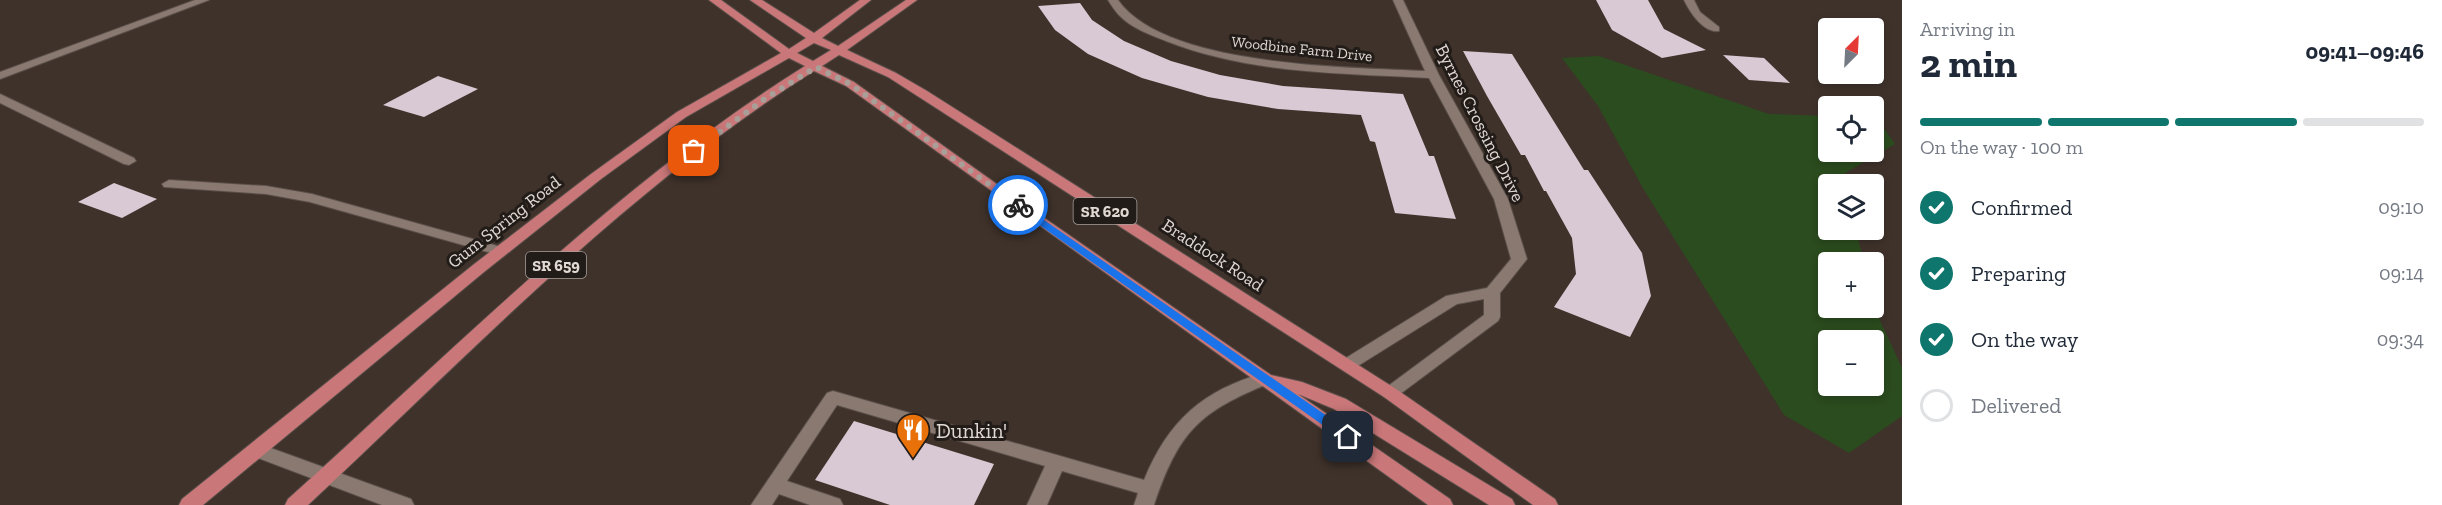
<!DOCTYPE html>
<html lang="en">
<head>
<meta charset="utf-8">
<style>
  :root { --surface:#fff; --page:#f2f2f3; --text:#1f2937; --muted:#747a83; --line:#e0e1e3; --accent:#0f766e }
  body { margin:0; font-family:"Zilla Slab",serif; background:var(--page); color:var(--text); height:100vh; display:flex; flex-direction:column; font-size:22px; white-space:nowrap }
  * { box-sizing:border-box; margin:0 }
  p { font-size:20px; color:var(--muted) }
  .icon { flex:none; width:33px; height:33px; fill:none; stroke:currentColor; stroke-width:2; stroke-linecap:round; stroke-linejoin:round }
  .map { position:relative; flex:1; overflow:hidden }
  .details { display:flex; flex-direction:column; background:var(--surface); width:540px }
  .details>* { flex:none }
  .needle { width:39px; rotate:24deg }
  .controls { position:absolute; left:1818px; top:18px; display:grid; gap:12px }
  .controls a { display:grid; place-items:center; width:66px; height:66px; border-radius:6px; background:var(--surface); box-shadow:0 3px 9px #0003; font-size:30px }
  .pin { position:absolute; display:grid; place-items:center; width:51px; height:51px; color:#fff; margin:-26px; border-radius:12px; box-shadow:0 3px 9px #0006 }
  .courier { position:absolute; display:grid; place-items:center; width:60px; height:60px; margin:-30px; border:4px solid #1a73e8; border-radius:50%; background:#fff; color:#222; box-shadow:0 2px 8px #0007 }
  .headline em { font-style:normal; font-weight:700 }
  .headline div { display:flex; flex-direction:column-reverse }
  .headline { display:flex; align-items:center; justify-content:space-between; height:102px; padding:0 18px }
  h1 { font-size:39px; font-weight:700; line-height:45px }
  .bar { display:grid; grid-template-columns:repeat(4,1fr); gap:9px 6px; align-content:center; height:72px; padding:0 18px }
  .bar i { height:8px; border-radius:4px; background:var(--line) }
  .bar .selected { background:var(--accent) }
  .bar p { grid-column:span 4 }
  ol { padding:0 18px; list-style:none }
  li { display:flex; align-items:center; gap:18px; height:66px }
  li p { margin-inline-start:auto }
  li .icon { padding:6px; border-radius:50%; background:var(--accent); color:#fff; stroke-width:4 }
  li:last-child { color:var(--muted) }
  li i { width:33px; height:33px; border:3px solid var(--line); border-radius:50% }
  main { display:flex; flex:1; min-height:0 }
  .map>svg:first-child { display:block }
  .green { fill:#2b4c1e; fill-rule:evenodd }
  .building { fill:#d9c9d4 }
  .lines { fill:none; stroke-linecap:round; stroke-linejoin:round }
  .minor-casing { stroke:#5a4f49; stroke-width:2 }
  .major-casing { stroke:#5a4f49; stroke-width:2 }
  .minor { fill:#897971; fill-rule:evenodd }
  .major { fill:#c97779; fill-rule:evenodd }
  .route { fill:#1a73e8 }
  .done { stroke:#a89f99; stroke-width:6; stroke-dasharray:0 10.8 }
  .labels { text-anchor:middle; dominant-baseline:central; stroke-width:6; stroke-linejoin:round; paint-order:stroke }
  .far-street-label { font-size:15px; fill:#e1d9d4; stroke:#221c18 }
  .shield { fill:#221c18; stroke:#a8a09c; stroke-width:1.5 }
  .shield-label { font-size:16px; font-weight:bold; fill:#e1d9d4 }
  .street-label { font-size:18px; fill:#e1d9d4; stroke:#221c18 }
  .near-poi-label { font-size:21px; fill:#e1d9d4; stroke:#221c18; text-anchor:start }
</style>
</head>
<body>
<main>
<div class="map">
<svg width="1902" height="505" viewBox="0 0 1902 505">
  <rect width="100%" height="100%" fill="#3f322b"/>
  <path class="green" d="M 1599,56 L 1769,114 L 1828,116 L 1828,152 L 1874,152 L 1874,114 L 1895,144 L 1842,175 L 1844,184 L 1828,184 L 1828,230 L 1856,230 L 1864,262 L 1828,262 L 1828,308 L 1874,308 L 1874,297 L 1879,318 L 1902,368 L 1902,416 L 1849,453 L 1784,415 L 1644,190 L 1598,106 L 1562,58 ZM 1828,340 L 1874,340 L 1874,386 L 1828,386 Z"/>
  <g class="building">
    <path d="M 1596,0 L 1648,0 L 1664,29 L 1706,50 L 1662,58 L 1612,30 Z"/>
    <path d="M 1080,3 L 1092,20 L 1124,41 L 1171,61 L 1220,75 L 1283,86 L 1403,94 L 1429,156 L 1434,156 L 1456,219 L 1395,213 L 1375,142 L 1370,141 L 1361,115 L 1278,109 L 1208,97 L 1142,78 L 1088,54 L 1055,30 L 1038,6 Z"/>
    <path d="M 1463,51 L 1512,54 L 1584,170 L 1588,170 L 1642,253 L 1651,296 L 1630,337 L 1554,307 L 1576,274 L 1572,238 L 1546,191 L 1544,191 L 1525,155 L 1521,155 L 1487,96 Z"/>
    <path d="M 1723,55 L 1764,58 L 1790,83 L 1749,80 Z"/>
    <path d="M 438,76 L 478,89 L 424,117 L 383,105 Z"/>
    <path d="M 114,183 L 157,199 L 122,218 L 78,202 Z"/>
    <path d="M 854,421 L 994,464 L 974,505 L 890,505 L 815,480 Z"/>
  </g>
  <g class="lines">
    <g class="minor-casing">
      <g id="minor">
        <path d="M 195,0 L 209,0 L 0,79 L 0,72 Z"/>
        <path d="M 1108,0 L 1118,0 C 1165,67 1349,67 1425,71 L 1393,0 L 1403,0 L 1439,75 L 1508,199 L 1527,259 L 1500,293 L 1500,317 L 1498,321 L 1396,397 L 1390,399 L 1384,397 L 1381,393 L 1384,389 L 1484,315 L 1484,299 L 1457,304 L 1353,369 L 1341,369 L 1338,365 L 1341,361 L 1446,296 L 1487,288 L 1511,259 L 1494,199 L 1429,78 C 1340,73 1250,74 1166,41 C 1151,35 1134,29 1122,18 C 1116,13 1112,6 1108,0 Z"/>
        <path d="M 1684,0 L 1694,0 L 1700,12 L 1719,27 L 1719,31 C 1703,33 1690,12 1684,0 Z"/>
        <path d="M 0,94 L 134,158 L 136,161 L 129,165 L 124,164 L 0,103 Z"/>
        <path d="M 169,180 L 266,186 L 312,194 L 505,248 L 507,251 L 500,255 L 495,254 L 310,202 L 266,194 L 164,187 L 162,184 Z"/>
        <path d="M 1264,373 L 1270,375 L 1273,379 L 1270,383 C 1199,412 1179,431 1154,505 L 1134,505 L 1138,493 L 1062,471 L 1047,505 L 1027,505 L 1045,466 L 837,405 L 787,481 L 840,499 L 843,505 L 810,505 L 779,494 L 772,505 L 751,505 L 827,393 L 833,391 L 1144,480 C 1168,421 1203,390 1264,373 Z"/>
        <path d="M 257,443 L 411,499 L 414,505 L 382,505 L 250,455 L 248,450 L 250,445 Z"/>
      </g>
    </g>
    <g class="major-casing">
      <path id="major" d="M 709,0 L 721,0 L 789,49 L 806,38 L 750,0 L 762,0 L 814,33 L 860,0 L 871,0 L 822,38 L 838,46 L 906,0 L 917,0 L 847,50 L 896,73 L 927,91 L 1396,389 L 1555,499 L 1558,505 L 1533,505 L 1384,397 L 888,77 L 839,55 L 822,66 L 854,82 L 1043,217 L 1271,375 L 1302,382 L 1346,399 L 1512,499 L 1515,505 L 1489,505 L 1334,409 L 1298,394 L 1450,499 L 1453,505 L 1428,505 L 846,86 L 814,71 C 627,188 469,355 308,505 L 285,505 L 288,499 C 452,352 618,183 805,66 L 789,58 L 686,117 L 601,179 L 484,272 L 203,505 L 179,505 L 182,499 L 473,265 L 591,174 L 677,112 L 781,53 ZM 814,43 L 831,50 L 813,61 L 797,53 Z"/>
    </g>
    <use href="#minor" class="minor"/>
    <use href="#major" class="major"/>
  </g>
  <path class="route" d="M 1018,202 L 1353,434 L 1353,440 L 1344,440 L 1014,207 L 1014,203 Z"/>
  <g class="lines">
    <path class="done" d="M 694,151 L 766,98 L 816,67 L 850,84 L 1018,205"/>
  </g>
  <defs>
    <g id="restaurant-pin" transform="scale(1.725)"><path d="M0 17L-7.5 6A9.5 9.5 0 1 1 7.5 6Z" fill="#e8710a" stroke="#221c18"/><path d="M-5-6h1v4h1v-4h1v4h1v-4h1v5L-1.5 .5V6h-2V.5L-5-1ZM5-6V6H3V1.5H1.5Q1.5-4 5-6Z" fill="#fff"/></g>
  </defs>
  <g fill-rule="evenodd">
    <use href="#restaurant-pin" x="913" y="430"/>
  </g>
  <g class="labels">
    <g class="far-street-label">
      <text transform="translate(1302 49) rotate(6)">Woodbine Farm Drive</text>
    </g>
    <g class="shield">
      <rect x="1073.5" y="198" width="63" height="26" rx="4.5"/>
      <rect x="526" y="252" width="60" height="26" rx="4.5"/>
    </g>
    <g class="shield-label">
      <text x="1105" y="211">SR 620</text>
      <text x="556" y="265">SR 659</text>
    </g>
    <g class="street-label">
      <text transform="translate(1480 123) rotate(63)">Byrnes Crossing Drive</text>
      <text transform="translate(504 222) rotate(-38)">Gum Spring Road</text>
      <text transform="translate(1213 255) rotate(33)">Braddock Road</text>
    </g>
    <g class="near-poi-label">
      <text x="936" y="430">Dunkin'</text>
    </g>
  </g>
</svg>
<div class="controls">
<a><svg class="needle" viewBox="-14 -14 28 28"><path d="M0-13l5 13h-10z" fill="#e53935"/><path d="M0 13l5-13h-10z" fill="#747a83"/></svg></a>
<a><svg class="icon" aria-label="locate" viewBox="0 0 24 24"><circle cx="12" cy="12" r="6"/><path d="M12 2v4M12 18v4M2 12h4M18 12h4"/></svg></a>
<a><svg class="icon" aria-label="layers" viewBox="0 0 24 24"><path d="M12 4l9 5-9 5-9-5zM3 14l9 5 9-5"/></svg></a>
<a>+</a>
<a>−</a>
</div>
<div class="pin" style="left:694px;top:151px;background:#ea580c"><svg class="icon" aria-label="bag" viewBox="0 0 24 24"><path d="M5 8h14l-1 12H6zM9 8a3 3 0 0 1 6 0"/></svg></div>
<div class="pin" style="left:1348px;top:437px;background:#1f2937"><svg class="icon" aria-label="home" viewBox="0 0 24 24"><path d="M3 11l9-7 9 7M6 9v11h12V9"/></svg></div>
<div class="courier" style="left:1018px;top:205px"><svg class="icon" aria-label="bike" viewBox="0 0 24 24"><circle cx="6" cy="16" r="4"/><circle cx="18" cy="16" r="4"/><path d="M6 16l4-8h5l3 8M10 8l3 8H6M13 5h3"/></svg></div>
</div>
<section class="details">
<div class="headline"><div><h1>2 min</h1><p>Arriving in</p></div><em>09:41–09:46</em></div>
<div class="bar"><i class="selected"></i><i class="selected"></i><i class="selected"></i><i></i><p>On the way · 100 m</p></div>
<ol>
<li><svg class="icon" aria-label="check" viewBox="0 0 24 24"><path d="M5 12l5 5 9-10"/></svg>Confirmed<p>09:10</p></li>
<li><svg class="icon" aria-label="check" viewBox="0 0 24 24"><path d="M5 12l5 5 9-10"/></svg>Preparing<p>09:14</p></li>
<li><svg class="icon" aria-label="check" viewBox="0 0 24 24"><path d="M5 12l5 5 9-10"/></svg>On the way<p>09:34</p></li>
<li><i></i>Delivered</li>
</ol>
</section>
</main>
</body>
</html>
